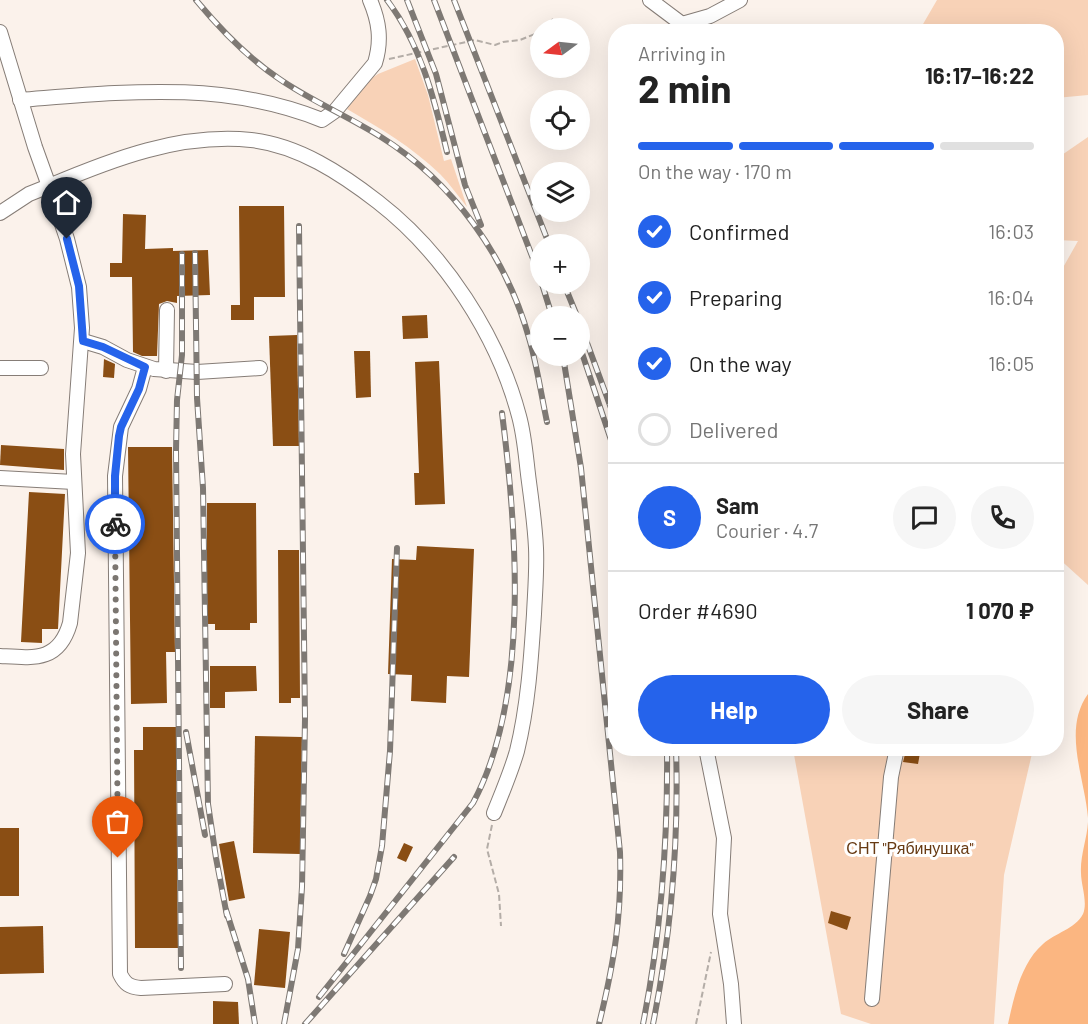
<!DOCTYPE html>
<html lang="en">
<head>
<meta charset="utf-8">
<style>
  :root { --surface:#fff; --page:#f6f6f6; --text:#222; --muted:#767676; --line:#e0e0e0; --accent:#2563eb }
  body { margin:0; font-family:Barlow,sans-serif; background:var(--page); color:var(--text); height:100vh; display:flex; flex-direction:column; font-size:22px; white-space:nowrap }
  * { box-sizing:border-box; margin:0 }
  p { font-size:20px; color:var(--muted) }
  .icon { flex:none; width:33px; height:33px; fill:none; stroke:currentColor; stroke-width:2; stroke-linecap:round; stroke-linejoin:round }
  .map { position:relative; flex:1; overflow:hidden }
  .panel { position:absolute; left:608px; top:24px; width:456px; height:732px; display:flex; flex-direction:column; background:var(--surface); border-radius:24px; box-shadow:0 6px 24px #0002 }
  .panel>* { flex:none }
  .needle { width:39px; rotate:255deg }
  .controls { position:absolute; left:530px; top:18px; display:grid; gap:12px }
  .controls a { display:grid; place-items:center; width:60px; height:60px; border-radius:50%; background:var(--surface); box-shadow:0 6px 24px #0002; font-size:30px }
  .pin { position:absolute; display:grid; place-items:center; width:51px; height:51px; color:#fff; margin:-62px -26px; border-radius:50% 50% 50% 0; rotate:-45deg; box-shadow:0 0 6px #0007 }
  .pin .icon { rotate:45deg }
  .courier { position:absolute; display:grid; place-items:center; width:60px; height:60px; margin:-30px; border:4px solid #2563eb; border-radius:50%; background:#fff; color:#222; box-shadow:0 2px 8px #0007 }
  .head em { font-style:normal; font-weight:700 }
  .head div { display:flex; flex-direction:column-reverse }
  .head { display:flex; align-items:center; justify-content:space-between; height:102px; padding:0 30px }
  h1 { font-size:39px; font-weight:700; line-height:45px }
  .bar { display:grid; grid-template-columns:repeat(4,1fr); gap:9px 6px; align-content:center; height:72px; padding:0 30px }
  .bar i { height:8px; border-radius:4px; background:var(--line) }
  .bar .active { background:var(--accent) }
  .bar p { grid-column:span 4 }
  .line { display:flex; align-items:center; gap:15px; padding:0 30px; border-top:2px solid var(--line) }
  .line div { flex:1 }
  .round { display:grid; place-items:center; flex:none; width:63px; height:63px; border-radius:32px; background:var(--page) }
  ol { padding:0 30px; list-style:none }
  li { display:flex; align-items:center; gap:18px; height:66px }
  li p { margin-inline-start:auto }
  li .icon { padding:6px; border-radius:50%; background:var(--accent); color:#fff; stroke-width:4 }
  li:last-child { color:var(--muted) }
  li i { width:33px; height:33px; border:3px solid var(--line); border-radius:50% }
  .action { display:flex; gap:12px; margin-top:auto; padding:12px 30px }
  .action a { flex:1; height:69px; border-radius:36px; background:var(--accent); color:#fff; font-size:24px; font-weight:700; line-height:69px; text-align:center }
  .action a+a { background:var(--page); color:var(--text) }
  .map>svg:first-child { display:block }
  .green { fill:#f8d2b7 }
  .water { fill:#fbb681 }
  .building { fill:#8a4e14 }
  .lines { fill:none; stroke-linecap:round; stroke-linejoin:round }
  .minor-casing { stroke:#867d77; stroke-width:16 }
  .path { stroke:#b4ada7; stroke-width:2; stroke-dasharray:6 3; stroke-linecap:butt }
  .minor { stroke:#fff; stroke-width:14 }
  .rail-casing { stroke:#7e7974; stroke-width:6 }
  .rail { stroke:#fff; stroke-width:4; stroke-dasharray:11; stroke-linecap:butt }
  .done { stroke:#7b7671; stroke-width:6; stroke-dasharray:0 10.8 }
  .route { stroke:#2563eb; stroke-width:8 }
  .labels { text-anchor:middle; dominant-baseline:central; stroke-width:6; stroke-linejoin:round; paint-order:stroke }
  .park-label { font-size:16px; fill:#673a13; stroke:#fff }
</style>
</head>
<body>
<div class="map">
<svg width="1088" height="1024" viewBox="0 0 1088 1024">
  <rect width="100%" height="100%" fill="#fbf2eb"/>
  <g class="green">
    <path d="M 937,0 L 1088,0 L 1088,95 L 1056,98 L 1056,32 L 919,31 Z"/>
    <path d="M 415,59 L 428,95 L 444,161 L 451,159 L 467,207 C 458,196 450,184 440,174 C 412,147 380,128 347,109 L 369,80 L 378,74 Z"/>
    <path d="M 1088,137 L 1088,585 L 1056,556 L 1056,280 L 1078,241 L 1056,240 L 1056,159 Z"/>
    <path d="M 793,749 L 1033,749 L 1004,875 L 994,1024 L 871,1024 L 841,1014 Z"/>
  </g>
  <g class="water">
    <path d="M 1088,694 L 1088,818 C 1085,778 1062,730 1088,694 Z"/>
    <path d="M 1088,822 L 1088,1024 L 1008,1024 C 1014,997 1021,963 1043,944 C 1055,933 1075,929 1083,914 C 1088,902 1081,885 1081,873 C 1080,856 1087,839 1088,822 Z"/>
  </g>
  <g class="building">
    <path d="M 239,206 L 284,206 L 285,297 L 254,297 L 254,320 L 231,320 L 231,305 L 240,305 Z"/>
    <path d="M 123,214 L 146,215 L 145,249 L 173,248 L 173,251 L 208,250 L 210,295 L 177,296 L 177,303 L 167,301 L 159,304 L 157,356 L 142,356 L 133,352 L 132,277 L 110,277 L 110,263 L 122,263 Z"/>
    <path d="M 427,315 L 428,338 L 403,339 L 402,316 Z"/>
    <path d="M 297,335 L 299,446 L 273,446 L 269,336 Z"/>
    <path d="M 354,351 L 370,351 L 371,397 L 356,398 Z"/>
    <path d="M 104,359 L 115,364 L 114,378 L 103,377 Z"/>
    <path d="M 439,361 L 445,504 L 415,505 L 414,473 L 419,473 L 415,362 Z"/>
    <path d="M 1,445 L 64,449 L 64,470 L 0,465 Z"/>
    <path d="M 128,447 L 172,447 L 175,652 L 166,652 L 167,703 L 131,704 Z"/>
    <path d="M 29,492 L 65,494 L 58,629 L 42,629 L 42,643 L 21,642 Z"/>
    <path d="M 207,503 L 256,503 L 257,623 L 250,623 L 250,630 L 215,630 L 215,624 L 207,624 Z"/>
    <path d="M 417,546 L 474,549 L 469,677 L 447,676 L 446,703 L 411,701 L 412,675 L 388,674 L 392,559 L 416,560 Z"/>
    <path d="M 278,550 L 299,550 L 300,698 L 291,698 L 291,703 L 279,703 Z"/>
    <path d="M 210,666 L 256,666 L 257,691 L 225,692 L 225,708 L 210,708 Z"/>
    <path d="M 143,727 L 176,727 L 178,948 L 135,948 L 134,750 L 143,750 Z"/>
    <path d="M 255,736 L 302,737 L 300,854 L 253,853 Z"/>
    <path d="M 906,750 L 920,753 L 918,764 L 903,762 Z"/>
    <rect x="0" y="828" width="19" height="68"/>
    <path d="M 234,841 L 245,898 L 229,901 L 219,844 Z"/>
    <path d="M 404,843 L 413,847 L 406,862 L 397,858 Z"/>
    <path d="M 831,911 L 851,917 L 847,930 L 828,923 Z"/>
    <path d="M 43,926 L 44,973 L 0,974 L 0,927 Z"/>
    <path d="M 259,929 L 290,932 L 285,988 L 254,985 Z"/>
    <path d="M 213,1001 L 238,1002 L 239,1024 L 213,1024 Z"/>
  </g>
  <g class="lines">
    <g class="minor-casing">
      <g id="minor">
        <path d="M 650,0 L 682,24 L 688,31"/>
        <path d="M 682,24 L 710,16 L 740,0"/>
        <path d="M 0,32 L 35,147 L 49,186 L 29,194 L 0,213"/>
        <path d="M 20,100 C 124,92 223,80 322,120 L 335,111 L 375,63 C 382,40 379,21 370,0"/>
        <path d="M 83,341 L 103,347 L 127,360 L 154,369 L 197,372 L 260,368"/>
        <path d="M 145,367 L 139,389 L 121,427 L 115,476 L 120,974 C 125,984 129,987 141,988 L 225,984"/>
        <path d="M 0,368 L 41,368"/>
        <path d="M 166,371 L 167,310"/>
        <path d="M 0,478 L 74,482"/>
        <path d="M 0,656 C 34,658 59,662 70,623 L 78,553 L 73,454 L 82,328 L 79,287 L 67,239 L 49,186 C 113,159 180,133 251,140 C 298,145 342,174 378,202 C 444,253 498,336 519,416 C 525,438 526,460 529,482 C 532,504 535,526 536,548 C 537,570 535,592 534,614 C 531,660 528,706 517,751 C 511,772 502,793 494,813"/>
        <path d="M 706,748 L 724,838 L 720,914 L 731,984 L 734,1024"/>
        <path d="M 872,999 L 891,777 L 897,748"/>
      </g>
    </g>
    <g class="path">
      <path d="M 545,28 L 553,19"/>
      <path d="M 389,59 L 475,40 L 495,45 L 503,42 L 520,40 L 540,32"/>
      <path d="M 492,825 L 487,849 L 499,894 L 501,926"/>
      <path d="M 696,1024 L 711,952"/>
    </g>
    <use href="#minor" class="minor"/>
    <g class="rail-casing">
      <g id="rail">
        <path d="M 196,0 C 220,29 247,57 278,78 C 311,101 348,116 381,137 C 453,182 506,256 529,338 C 537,365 541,394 547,422"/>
        <path d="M 387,0 C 421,45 434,98 447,152"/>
        <path d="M 407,0 L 436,74 L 465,185 L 481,225"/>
        <path d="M 434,0 L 540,277"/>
        <path d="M 454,0 L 549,244"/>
        <path d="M 195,253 L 197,398 L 203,488 L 208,804 L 216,858 L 227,916"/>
        <path d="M 542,284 L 552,316"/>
        <path d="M 564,284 L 577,316"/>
        <path d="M 579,321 L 615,419"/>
        <path d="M 579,344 L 615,452"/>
        <path d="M 563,356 L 581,468 L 620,852 C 622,916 614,963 599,1024"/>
        <path d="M 186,732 L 205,835"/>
        <path d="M 226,910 L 248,979 L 255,1024"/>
        <path d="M 344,954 L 370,896 L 376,879 L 382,846 L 390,751 L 397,548"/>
        <path d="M 181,968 L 176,451 L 177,400 L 182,355 L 182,254"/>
        <path d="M 319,997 L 473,803 C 530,697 517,530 502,413"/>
        <path d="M 284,1024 L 298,949 L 302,887 L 305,719 L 299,226"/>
        <path d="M 305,1024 L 454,857"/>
        <path d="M 643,1024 C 661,933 668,841 667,748"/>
        <path d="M 653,1024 C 671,934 679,841 676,748"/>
      </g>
    </g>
    <use href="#rail" class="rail"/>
  </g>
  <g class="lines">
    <path class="done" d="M 115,524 L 118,858"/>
    <path class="route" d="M 67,239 L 79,286 L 83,341 L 103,347 L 145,367 L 139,389 L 121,427 L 119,436 L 115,476 L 115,524"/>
  </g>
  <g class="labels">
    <g class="park-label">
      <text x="910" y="847">СНТ "Рябинушка"</text>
    </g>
  </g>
</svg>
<div class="controls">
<a><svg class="needle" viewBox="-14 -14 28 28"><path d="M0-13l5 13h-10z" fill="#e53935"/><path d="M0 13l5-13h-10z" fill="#767676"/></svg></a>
<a><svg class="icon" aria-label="locate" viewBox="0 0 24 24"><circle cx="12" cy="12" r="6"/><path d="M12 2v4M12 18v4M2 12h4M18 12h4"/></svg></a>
<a><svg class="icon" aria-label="layers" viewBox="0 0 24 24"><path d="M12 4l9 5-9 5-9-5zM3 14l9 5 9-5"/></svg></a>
<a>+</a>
<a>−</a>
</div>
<div class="pin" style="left:118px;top:858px;background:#ea580c"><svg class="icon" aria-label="bag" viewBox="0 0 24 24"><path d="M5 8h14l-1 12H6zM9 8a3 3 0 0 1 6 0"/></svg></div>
<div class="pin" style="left:67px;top:239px;background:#1f2937"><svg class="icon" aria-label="home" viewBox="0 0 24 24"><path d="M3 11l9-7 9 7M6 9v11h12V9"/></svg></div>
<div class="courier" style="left:115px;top:524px"><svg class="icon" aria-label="bike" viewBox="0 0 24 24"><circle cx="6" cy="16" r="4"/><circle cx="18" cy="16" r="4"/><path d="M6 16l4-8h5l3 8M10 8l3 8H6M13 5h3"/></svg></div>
<section class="panel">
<div class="head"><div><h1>2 min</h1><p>Arriving in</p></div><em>16:17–16:22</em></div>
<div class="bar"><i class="active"></i><i class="active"></i><i class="active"></i><i></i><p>On the way · 170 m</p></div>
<ol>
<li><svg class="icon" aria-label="check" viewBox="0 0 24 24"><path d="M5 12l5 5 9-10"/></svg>Confirmed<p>16:03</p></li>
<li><svg class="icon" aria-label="check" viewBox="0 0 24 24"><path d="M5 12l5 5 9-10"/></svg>Preparing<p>16:04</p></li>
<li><svg class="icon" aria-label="check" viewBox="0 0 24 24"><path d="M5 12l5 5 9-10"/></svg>On the way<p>16:05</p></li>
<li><i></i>Delivered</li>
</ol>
<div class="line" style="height:108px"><b class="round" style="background:var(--accent);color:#fff">S</b><div><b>Sam</b><p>Courier · 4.7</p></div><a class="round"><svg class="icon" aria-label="chat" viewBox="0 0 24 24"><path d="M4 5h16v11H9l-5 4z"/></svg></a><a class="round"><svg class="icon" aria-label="phone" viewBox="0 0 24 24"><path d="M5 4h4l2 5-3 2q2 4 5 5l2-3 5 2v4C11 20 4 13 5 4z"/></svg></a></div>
<div class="line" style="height:78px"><div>Order #4690</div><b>1 070 ₽</b></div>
<div class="action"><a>Help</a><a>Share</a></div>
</section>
</div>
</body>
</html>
